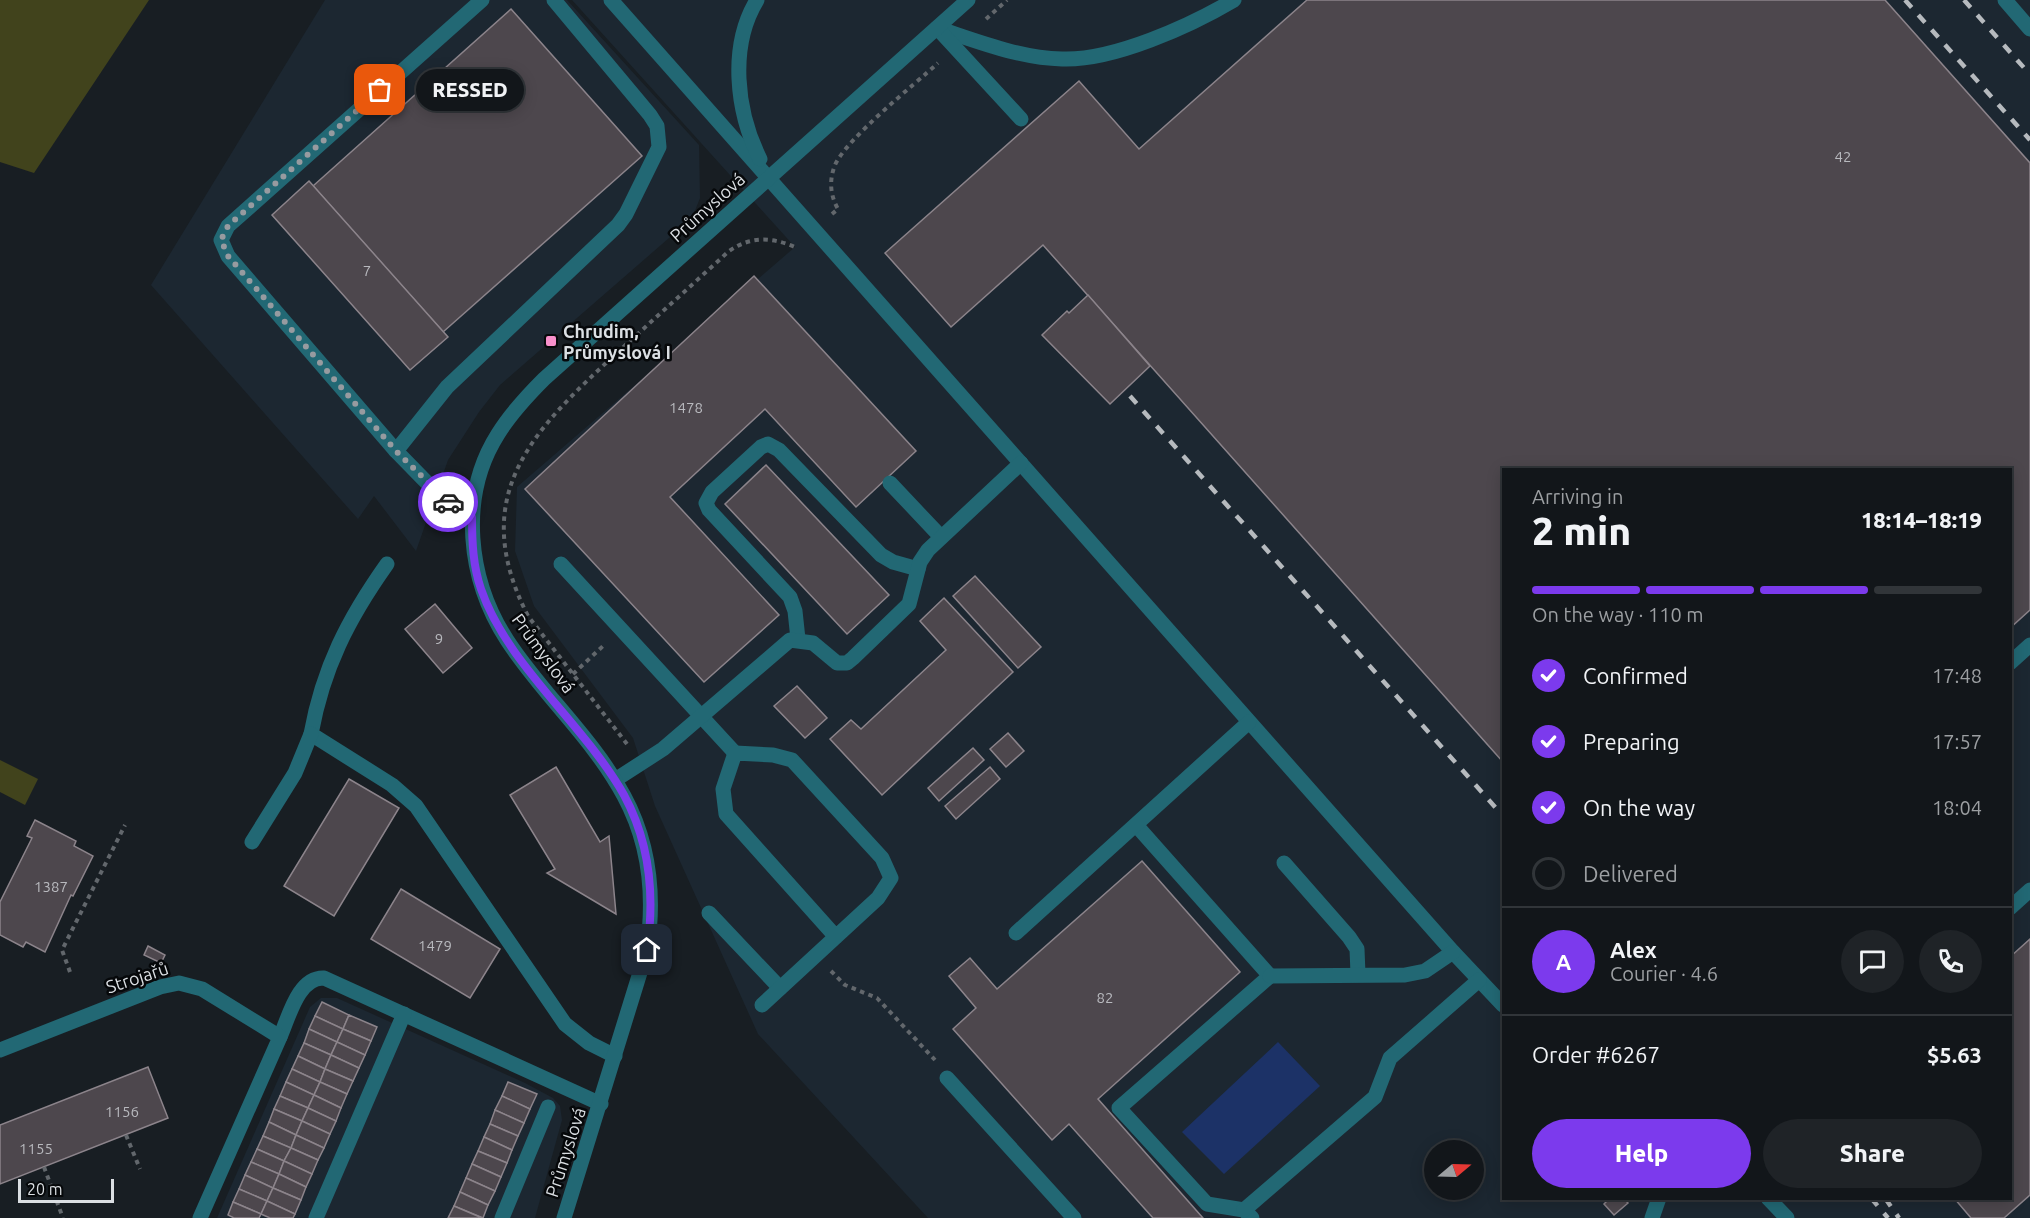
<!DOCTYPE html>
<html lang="en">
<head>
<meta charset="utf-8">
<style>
  :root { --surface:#12161a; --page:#1f2327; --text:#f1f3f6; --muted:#9c9fa2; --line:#313539; --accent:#7c3aed }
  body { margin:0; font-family:Ubuntu,sans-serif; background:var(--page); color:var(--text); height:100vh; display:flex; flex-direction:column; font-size:22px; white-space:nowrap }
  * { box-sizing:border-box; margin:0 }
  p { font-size:20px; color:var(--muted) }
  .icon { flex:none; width:33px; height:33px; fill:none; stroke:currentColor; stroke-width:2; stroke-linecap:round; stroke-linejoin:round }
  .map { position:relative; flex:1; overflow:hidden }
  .side { position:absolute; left:1502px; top:468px; width:510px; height:732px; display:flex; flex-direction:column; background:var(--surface); border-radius:0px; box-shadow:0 3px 15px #0003,0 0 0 2px var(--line) }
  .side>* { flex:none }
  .needle { width:39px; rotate:71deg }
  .controls { position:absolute; left:1424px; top:1140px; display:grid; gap:12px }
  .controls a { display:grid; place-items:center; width:60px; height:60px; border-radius:50%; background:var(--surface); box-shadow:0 3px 15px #0003,0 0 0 2px var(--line); font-size:30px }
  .scale { position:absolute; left:18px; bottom:15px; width:96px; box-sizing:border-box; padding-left:6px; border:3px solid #dbdfe3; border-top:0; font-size:16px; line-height:21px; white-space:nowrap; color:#dbdfe3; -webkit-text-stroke:4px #06080a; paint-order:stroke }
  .pin { position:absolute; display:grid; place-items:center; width:51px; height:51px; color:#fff; margin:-26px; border-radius:12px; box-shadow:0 3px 9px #0006 }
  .courier { position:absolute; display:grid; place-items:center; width:60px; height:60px; margin:-30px; border:4px solid #7c3aed; border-radius:50%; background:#fff; color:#222; box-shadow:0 2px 8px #0007 }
  .bubble { position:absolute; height:42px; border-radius:21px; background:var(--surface); box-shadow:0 3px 15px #0003,0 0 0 2px var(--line); font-size:20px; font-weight:800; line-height:42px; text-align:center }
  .overview em { font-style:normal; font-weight:800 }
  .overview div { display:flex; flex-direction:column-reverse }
  .overview { display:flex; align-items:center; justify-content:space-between; height:102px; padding:0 30px }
  h1 { font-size:39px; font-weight:800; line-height:45px }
  .bar { display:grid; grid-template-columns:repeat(4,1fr); gap:9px 6px; align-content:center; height:72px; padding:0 30px }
  .bar i { height:8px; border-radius:4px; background:var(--line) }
  .bar .current { background:var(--accent) }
  .bar p { grid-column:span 4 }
  .line { display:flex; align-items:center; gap:15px; padding:0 30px; border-top:2px solid var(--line) }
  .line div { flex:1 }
  .round { display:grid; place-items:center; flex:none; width:63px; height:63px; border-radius:32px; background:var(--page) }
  ol { padding:0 30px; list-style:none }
  li { display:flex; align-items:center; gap:18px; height:66px }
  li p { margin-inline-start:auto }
  li .icon { padding:6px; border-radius:50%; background:var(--accent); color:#fff; stroke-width:4 }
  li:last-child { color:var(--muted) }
  li i { width:33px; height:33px; border:3px solid var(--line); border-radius:50% }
  .cta { display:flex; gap:12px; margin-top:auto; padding:12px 30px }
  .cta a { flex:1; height:69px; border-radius:36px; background:var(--accent); color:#fff; font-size:24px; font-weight:800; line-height:69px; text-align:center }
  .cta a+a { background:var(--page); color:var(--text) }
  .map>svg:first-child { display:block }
  .built { fill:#1c2731; fill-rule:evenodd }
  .green { fill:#41431c }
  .water { fill:#1c3267 }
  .building { fill:#4d474d; stroke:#8c848b; stroke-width:1.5 }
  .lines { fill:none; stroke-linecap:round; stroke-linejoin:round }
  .path { stroke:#62676c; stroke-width:4; stroke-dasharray:4.5 4.5; stroke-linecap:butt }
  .lane { stroke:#226874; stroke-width:15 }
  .street { stroke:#226874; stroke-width:15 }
  .rail { stroke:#b6babe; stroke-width:4.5; stroke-dasharray:10 10; stroke-linecap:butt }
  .done { stroke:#979ba0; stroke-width:6; stroke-dasharray:0 10.8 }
  .route { stroke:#7c3aed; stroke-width:8 }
  .poi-dot { fill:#f890cb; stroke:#06080a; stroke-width:2 }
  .labels { text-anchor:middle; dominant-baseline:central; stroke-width:5; stroke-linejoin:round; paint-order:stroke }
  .number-label { font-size:15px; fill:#b8b9be }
  .street-label { font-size:18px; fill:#dbdfe3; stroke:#06080a }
  .poi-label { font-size:18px; font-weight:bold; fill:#dbdfe3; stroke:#06080a; text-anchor:start }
</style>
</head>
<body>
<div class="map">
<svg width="2030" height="1218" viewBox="0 0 2030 1218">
  <rect width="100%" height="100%" fill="#181e23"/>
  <g class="built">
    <path d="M 325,0 L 567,0 L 699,145 L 700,198 L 692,218 L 500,385 L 479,412 L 448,460 L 416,551 L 374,496 L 358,519 L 151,285 Z"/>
    <path d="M 572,0 L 2030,0 L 2030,1218 L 928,1218 L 758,1034 L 655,806 L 633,738 L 534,606 L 515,551 L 517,487 L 795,247 ZM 1503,470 L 2010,470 L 2010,1198 L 1503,1198 ZM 1434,1150 L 1473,1150 L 1473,1190 L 1434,1190 Z"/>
    <path d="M 321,998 L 337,998 L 525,1083 L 553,1098 L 560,1106 L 562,1120 L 535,1218 L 217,1218 L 310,1007 Z"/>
  </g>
  <g class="green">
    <path d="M 0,0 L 149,0 L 34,173 L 0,162 Z"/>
    <path d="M 0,760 L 38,779 L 25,805 L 0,792 Z"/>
  </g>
  <path class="water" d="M 1278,1042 L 1320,1086 L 1224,1174 L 1182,1132 Z"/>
  <g class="building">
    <path d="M 1307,0 L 1885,0 L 2030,163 L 2030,610 L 2010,628 L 2010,470 L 1503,470 L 1503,762 L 1043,245 L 951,327 L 885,253 L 1079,81 L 1139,149 Z"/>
    <path d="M 511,9 L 642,156 L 443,332 L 313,186 Z"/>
    <path d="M 309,181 L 448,337 L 410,370 L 272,215 Z"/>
    <path d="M 754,276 L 916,451 L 856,507 L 765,409 L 670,497 L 779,615 L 704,682 L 525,489 Z"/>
    <path d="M 1088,295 L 1150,366 L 1110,404 L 1042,335 L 1067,311 L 1069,313 Z"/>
    <path d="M 766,465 L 889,595 L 847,634 L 725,504 Z"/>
    <path d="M 975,576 L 1041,647 L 1018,668 L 953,596 Z"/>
    <path d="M 944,598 L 1013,672 L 882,795 L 830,739 L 851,720 L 861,729 L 946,650 L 920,621 Z"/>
    <path d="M 435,604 L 472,648 L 443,673 L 405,629 Z"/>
    <path d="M 797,686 L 827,718 L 805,738 L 774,706 Z"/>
    <path d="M 1008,733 L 1024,751 L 1006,767 L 990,749 Z"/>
    <path d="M 973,748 L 984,760 L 939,801 L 928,788 Z"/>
    <path d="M 556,767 L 600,842 L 609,836 L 616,914 L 547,873 L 555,869 L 510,795 Z"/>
    <path d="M 990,767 L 1000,779 L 956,819 L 945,806 Z"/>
    <path d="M 349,779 L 399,808 L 334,916 L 284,886 Z"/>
    <path d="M 35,820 L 76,841 L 74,846 L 93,856 L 73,896 L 71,895 L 45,952 L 26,942 L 23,947 L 0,935 L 0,902 L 32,838 L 27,836 Z"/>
    <path d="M 1142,861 L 1240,972 L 1098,1099 L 1203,1218 L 1153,1218 L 1069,1124 L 1052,1140 L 953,1029 L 976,1008 L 949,976 L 970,958 L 997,989 Z"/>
    <path d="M 401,889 L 500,949 L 470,998 L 371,939 Z"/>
    <path d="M 2030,939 L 2030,1195 L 2004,1218 L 1971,1218 L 1954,1198 L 2010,1198 L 2010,957 Z"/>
    <path d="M 148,946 L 165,955 L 161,963 L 144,955 Z"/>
    <path d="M 322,1002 L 349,1015 L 343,1029 L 315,1016 Z"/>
    <path d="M 349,1015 L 377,1027 L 371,1041 L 343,1029 Z"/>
    <path d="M 315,1016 L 343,1029 L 337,1042 L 309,1029 Z"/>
    <path d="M 309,1029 L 337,1042 L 331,1055 L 304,1043 Z"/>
    <path d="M 343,1029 L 371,1041 L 365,1055 L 337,1042 Z"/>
    <path d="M 337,1042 L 365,1055 L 359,1068 L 331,1055 Z"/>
    <path d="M 304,1043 L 331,1055 L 325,1069 L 298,1056 Z"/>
    <path d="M 331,1055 L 359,1068 L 353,1081 L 325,1069 Z"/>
    <path d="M 298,1056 L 325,1069 L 320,1082 L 292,1069 Z"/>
    <path d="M 148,1067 L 168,1118 L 0,1184 L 0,1125 Z"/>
    <path d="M 292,1069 L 320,1082 L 314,1095 L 286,1082 Z"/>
    <path d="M 325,1069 L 353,1081 L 347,1094 L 320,1082 Z"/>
    <path d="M 286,1082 L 314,1095 L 308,1108 L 280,1096 Z"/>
    <path d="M 320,1082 L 347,1094 L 341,1108 L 314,1095 Z"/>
    <path d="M 508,1082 L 537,1094 L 530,1109 L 502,1096 Z"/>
    <path d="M 314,1095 L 341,1108 L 336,1121 L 308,1108 Z"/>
    <path d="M 280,1096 L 308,1108 L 302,1121 L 274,1109 Z"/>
    <path d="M 502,1096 L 530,1109 L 524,1123 L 495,1110 Z"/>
    <path d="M 308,1108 L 336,1121 L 330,1134 L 302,1121 Z"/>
    <path d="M 274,1109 L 302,1121 L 296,1135 L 269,1122 Z"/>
    <path d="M 495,1110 L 524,1123 L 518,1136 L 490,1124 Z"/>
    <path d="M 302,1121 L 330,1134 L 324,1148 L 296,1135 Z"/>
    <path d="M 269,1122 L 296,1135 L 291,1148 L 263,1136 Z"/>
    <path d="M 490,1124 L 518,1136 L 512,1150 L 484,1137 Z"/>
    <path d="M 296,1135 L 324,1148 L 318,1160 L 291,1148 Z"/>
    <path d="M 263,1136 L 291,1148 L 284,1161 L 257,1149 Z"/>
    <path d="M 484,1137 L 512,1150 L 507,1163 L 478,1151 Z"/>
    <path d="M 291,1148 L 318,1160 L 312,1174 L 284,1161 Z"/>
    <path d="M 257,1149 L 284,1161 L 279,1174 L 251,1162 Z"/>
    <path d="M 478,1151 L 507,1163 L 501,1177 L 472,1164 Z"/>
    <path d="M 284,1161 L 312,1174 L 306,1187 L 279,1174 Z"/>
    <path d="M 251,1162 L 279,1174 L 273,1188 L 245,1175 Z"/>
    <path d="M 472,1164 L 501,1177 L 495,1191 L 466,1178 Z"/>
    <path d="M 279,1174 L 306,1187 L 301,1200 L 273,1188 Z"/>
    <path d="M 245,1175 L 273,1188 L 267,1201 L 239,1189 Z"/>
    <path d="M 466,1178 L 495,1191 L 488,1205 L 460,1192 Z"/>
    <path d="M 273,1188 L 301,1200 L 295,1214 L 267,1201 Z"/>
    <path d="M 239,1189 L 267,1201 L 261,1214 L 233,1202 Z"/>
    <path d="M 460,1192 L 488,1205 L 483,1218 L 454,1206 Z"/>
    <path d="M 1610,1198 L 1623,1198 L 1628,1203 L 1614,1215 L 1604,1204 Z"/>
    <path d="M 267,1201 L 295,1214 L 293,1218 L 270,1218 L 261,1214 Z"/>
    <path d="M 233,1202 L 261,1214 L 259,1218 L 234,1218 L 228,1215 Z"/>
    <path d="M 454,1206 L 482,1218 L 448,1218 Z"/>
  </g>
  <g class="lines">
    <g class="path">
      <path d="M 986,19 L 1007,0"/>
      <path d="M 832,214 L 838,209 C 830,195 829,180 835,165 C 847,138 914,85 938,63"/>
      <path d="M 573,674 L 603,646"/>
      <path d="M 627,744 L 528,616 C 466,495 533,430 618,352 C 655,318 692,285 729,251 C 751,236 771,237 795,247 L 797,245"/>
      <path d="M 831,971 L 845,985 L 877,998 L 935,1060"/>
      <path d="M 70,972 L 62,950 L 125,825"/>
      <path d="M 126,1135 L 140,1169"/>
      <path d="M 44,1167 L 63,1218"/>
    </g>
    <g class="lane">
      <path d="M 611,0 L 1453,952 L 1503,1005"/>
      <path d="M 757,0 C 729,46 736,111 760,159"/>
      <path d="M 2005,0 L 2030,29"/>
      <path d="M 937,28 C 977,41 1019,58 1062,59 C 1113,61 1190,26 1234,0"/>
      <path d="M 939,30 L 1021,119"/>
      <path d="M 396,451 L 447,387 L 618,225 L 626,214 L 659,147 L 657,126 L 650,115 L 554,0"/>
      <path d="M 890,483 L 941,537"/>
      <path d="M 472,517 L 437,493 L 396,451 L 228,256 L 221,240 L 228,226 L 482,0"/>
      <path d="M 387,564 C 348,619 323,668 311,734 L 392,785 L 416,806 L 565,1024 L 589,1043 L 615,1056"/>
      <path d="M 561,564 L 735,753"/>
      <path d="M 798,639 L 795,611 L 790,597 L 709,510 L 706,503 L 712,492 L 761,447 L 768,444 L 779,450 L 881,555 L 893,562 L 918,569"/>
      <path d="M 2010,663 L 2030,645"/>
      <path d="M 615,780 L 663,749 L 790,640 L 813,643 L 837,663 L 847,663 L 853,658 L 909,604 L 920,562 L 928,550 L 1021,463"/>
      <path d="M 1136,825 L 1270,976 L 1119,1108 L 1207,1204 L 1244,1210 L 1252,1218"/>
      <path d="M 252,842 L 295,773 L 311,734"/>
      <path d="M 1284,863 L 1349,937 L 1357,949 L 1358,974"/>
      <path d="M 2010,908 L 2030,890"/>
      <path d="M 709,913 L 780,988"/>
      <path d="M 1016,933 L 1249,722"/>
      <path d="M 1270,976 L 1405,975 L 1425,971 L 1453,952"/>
      <path d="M 762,1005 L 878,898 L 891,878 L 882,858 L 792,760 L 773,755 L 735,753 L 723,789 L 726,814 L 836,937"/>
      <path d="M 280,1037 C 289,1017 298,977 324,978 L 601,1104"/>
      <path d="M 947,1078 L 1074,1218"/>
      <path d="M 1768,1198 L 1787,1218"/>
      <path d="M 1244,1210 L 1375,1097 L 1390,1058 L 1479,980"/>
      <path d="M 316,1218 L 404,1014"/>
      <path d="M 502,1218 L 548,1107"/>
      <path d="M 1652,1218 L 1659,1198"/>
    </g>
    <g class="street">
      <path d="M 0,1050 L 160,987 L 179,983 L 202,989 L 280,1037 L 200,1218"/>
      <path d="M 564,1218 L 647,950 C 655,896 650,844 624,796 C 593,738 542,694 507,640 C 468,580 458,497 498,434 C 511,413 527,396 544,379 L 968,0"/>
    </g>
    <g class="rail">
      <path d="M 1905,0 L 2030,140"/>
      <path d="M 1964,0 L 2026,70"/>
      <path d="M 1130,396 L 1503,816"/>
      <path d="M 1871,1198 L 1888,1218"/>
      <path d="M 1885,1198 L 1899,1218"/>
    </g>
  </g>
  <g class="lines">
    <path class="done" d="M 380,90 L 228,226 L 221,240 L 228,256 L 396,451 L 448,502"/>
    <path class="route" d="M 448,502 L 472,517 C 472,542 473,566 481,589 C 507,665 585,725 624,795 C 650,843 655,896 647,950"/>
  </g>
  <rect class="poi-dot" x="545" y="335" width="12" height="12" rx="3"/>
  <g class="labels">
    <g class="number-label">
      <text x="1843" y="156">42</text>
      <text x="367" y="270">7</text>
      <text x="686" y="407">1478</text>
      <text x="439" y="638">9</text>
      <text x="51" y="886">1387</text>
      <text x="435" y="945">1479</text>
      <text x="1105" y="997">82</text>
      <text x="122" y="1111">1156</text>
      <text x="36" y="1148">1155</text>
    </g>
    <g class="street-label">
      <text transform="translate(707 207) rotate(-42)">Průmyslová</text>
      <text transform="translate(544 653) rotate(54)">Průmyslová</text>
      <text transform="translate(137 977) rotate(-18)">Strojařů</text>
      <text transform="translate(565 1152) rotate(-72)">Průmyslová</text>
    </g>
    <g class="poi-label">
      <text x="563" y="331">Chrudim,<tspan x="563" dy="21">Průmyslová I</tspan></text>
    </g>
  </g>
</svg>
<div class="controls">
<a><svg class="needle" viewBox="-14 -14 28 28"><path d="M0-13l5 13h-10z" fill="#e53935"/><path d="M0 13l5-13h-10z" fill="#9c9fa2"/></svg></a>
</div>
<div class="scale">20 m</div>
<div class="pin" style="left:380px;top:90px;background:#ea580c"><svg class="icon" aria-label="bag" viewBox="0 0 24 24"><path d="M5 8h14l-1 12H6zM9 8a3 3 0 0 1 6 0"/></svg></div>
<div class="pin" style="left:647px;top:950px;background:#1f2937"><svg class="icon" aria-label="home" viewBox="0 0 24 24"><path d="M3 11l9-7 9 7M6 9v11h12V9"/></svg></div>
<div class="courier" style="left:448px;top:502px"><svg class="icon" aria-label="car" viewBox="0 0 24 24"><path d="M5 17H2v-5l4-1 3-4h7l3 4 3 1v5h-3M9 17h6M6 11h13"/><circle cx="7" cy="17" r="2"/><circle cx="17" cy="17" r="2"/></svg></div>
<div class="bubble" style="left:416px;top:69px;width:108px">RESSED</div>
<section class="side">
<div class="overview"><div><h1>2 min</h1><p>Arriving in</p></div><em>18:14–18:19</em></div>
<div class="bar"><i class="current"></i><i class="current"></i><i class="current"></i><i></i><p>On the way · 110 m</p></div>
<ol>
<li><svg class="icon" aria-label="check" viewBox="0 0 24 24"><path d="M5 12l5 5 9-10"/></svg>Confirmed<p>17:48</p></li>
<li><svg class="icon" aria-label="check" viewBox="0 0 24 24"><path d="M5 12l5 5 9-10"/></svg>Preparing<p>17:57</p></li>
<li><svg class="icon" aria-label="check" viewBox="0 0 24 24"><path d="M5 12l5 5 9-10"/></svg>On the way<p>18:04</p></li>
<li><i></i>Delivered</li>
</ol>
<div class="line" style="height:108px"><b class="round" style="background:var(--accent);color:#fff">A</b><div><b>Alex</b><p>Courier · 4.6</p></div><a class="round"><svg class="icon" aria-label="chat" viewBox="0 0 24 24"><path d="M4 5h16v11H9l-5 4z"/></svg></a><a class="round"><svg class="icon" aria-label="phone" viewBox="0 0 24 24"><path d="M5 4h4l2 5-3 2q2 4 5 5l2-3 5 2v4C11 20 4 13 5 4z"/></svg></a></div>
<div class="line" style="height:78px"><div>Order #6267</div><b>$5.63</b></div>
<div class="cta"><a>Help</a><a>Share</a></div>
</section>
</div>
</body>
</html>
